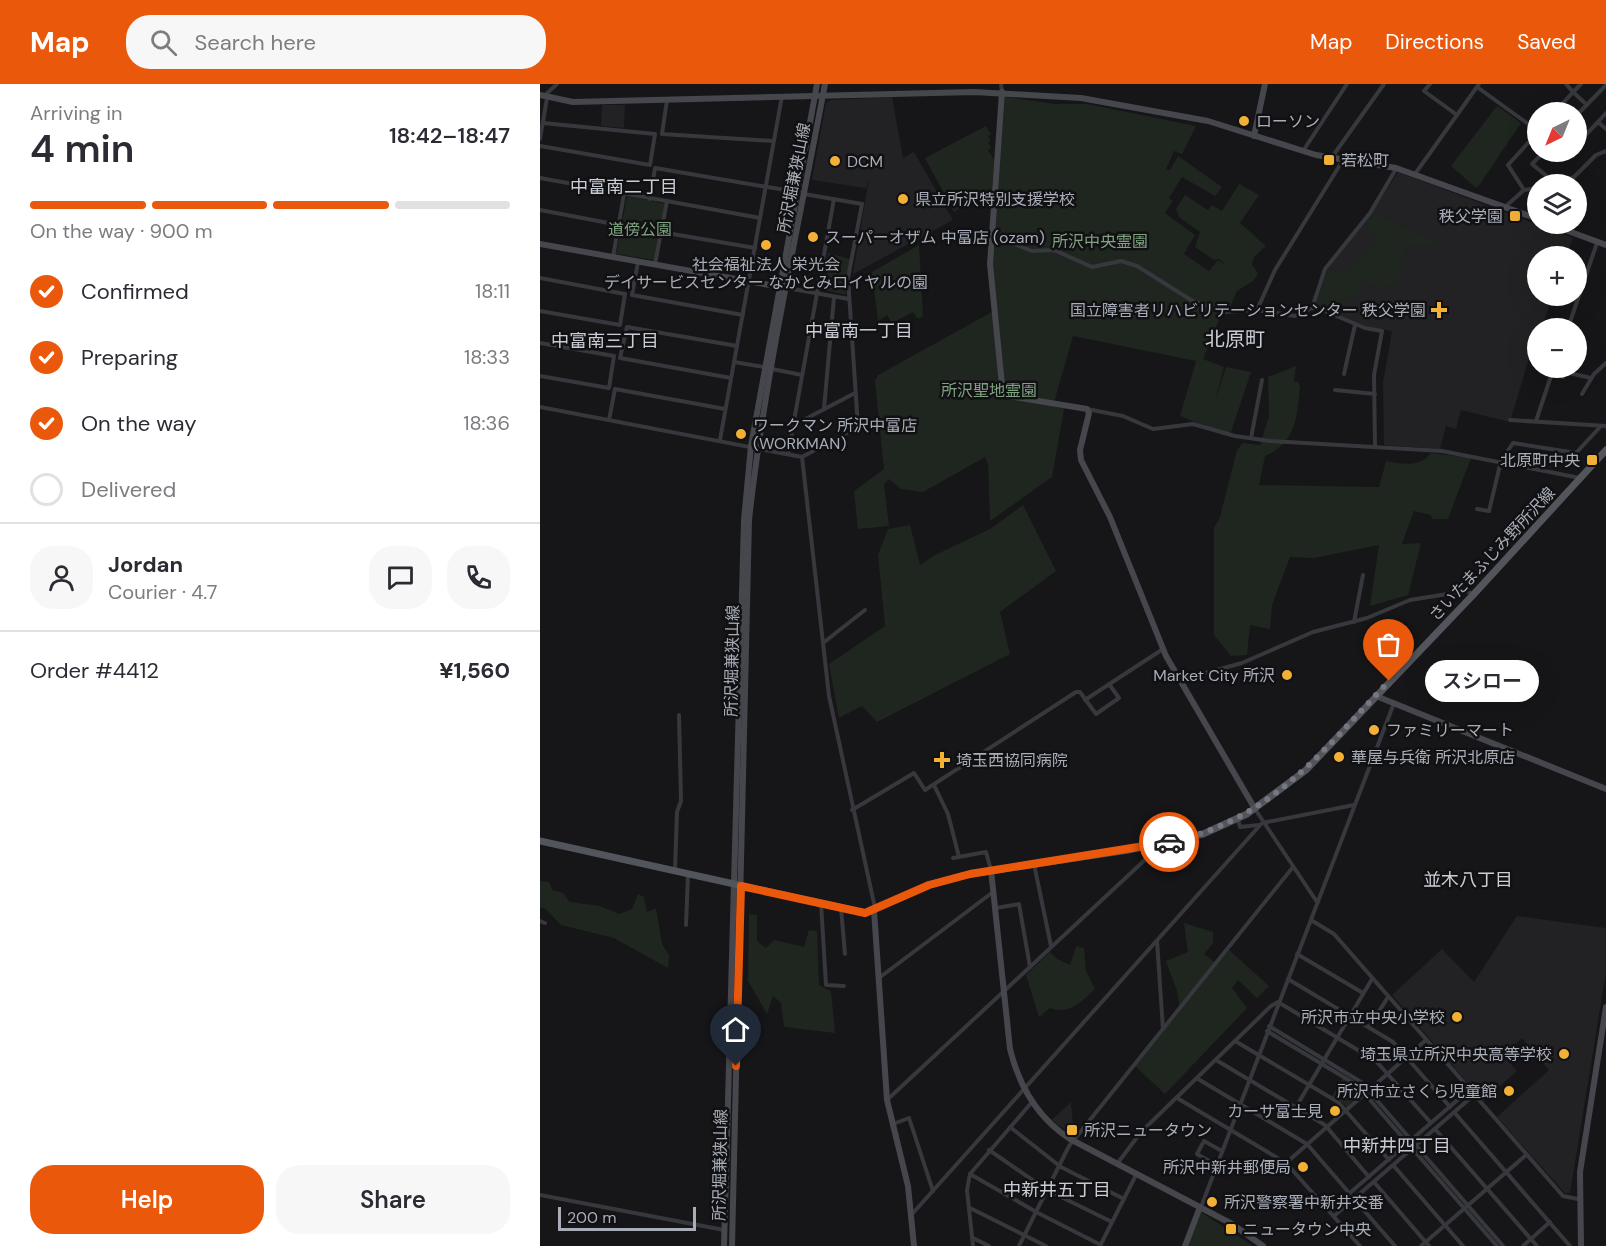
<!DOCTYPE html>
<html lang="en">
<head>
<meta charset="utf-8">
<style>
  :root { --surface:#fff; --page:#f7f7f7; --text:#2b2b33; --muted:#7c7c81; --line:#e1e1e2; --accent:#ea580c }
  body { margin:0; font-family:"DM Sans","Noto Sans JP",sans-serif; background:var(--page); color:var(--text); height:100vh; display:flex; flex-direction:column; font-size:22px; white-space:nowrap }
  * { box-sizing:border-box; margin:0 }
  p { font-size:20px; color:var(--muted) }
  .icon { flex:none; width:33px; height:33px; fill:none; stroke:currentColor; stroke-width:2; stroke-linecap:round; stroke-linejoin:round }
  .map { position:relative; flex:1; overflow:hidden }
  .panel { display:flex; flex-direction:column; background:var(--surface); width:540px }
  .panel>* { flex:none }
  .needle { width:39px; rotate:223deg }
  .tools { position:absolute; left:987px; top:18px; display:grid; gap:12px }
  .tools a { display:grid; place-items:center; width:60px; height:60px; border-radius:50%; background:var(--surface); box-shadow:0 6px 24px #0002; font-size:30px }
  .scale { position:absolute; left:18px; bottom:15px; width:138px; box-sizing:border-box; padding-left:6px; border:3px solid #a8adb8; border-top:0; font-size:16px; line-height:21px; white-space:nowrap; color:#a8adb8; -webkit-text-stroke:4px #111113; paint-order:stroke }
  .pin { position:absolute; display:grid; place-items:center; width:51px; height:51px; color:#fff; margin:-62px -26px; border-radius:50% 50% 50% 0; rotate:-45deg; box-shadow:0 0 6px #0007 }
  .pin .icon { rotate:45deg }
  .courier { position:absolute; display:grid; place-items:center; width:60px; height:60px; margin:-30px; border:4px solid #ea580c; border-radius:50%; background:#fff; color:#222; box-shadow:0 2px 8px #0007 }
  .bubble { position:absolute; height:42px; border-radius:21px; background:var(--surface); box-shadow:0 6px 24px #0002; font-size:20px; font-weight:600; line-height:42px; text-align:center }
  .head em { font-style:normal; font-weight:600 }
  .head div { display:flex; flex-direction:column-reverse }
  .head { display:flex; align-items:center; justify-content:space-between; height:102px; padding:0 30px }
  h1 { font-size:39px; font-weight:600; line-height:45px }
  .bar { display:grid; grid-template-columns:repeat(4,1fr); gap:9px 6px; align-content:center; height:72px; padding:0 30px }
  .bar i { height:8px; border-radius:4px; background:var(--line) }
  .bar .active { background:var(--accent) }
  .bar p { grid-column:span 4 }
  .line { display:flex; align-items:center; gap:15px; padding:0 30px; border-top:2px solid var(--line) }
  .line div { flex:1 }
  .round { display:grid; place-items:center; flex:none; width:63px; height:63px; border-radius:24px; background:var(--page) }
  ol { padding:0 30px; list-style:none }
  li { display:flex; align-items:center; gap:18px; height:66px }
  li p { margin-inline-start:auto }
  li .icon { padding:6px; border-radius:50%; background:var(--accent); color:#fff; stroke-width:4 }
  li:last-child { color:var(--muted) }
  li i { width:33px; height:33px; border:3px solid var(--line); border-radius:50% }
  .primary-button { display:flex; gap:12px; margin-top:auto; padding:12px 30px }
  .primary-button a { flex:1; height:69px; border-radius:24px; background:var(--accent); color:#fff; font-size:24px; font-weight:600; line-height:69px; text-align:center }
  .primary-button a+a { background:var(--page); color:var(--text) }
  header { display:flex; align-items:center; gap:36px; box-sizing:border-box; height:84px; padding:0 30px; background:var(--accent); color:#fff }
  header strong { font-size:28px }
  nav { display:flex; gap:33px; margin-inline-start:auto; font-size:21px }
  .search { width:420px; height:54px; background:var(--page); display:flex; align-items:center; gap:15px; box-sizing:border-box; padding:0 21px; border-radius:24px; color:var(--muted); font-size:22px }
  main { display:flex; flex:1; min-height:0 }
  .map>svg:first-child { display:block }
  .built { fill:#222225 }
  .green { fill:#1e261f }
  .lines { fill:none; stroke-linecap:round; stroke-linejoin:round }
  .street { stroke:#37383d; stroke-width:4 }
  .secondary { stroke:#45474d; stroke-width:6 }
  .primary { stroke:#53555c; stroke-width:7 }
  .done { stroke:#757880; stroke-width:6; stroke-dasharray:0 10.8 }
  .route { stroke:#ea580c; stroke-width:8 }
  .poi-dot { fill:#f2b134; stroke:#111113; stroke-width:2 }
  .labels { text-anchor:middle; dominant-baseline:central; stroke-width:5; stroke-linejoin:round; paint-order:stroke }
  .poi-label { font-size:16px; fill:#a8adb8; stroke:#111113; text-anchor:start }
  .street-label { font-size:16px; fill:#a8adb8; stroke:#111113 }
  .park-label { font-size:16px; fill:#7fa381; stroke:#111113 }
  .neighbourhood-label { font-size:18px; fill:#c9ccd4; stroke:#111113 }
  .quarter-label { font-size:20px; fill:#c9ccd4; stroke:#111113 }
</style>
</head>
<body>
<header>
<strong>Map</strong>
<div class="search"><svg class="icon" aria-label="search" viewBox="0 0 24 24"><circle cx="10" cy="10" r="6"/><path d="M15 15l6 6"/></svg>Search here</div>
<nav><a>Map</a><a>Directions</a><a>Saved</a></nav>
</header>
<main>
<section class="panel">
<div class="head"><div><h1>4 min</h1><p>Arriving in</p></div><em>18:42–18:47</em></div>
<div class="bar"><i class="active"></i><i class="active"></i><i class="active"></i><i></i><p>On the way · 900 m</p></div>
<ol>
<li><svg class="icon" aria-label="check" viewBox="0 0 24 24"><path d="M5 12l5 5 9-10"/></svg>Confirmed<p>18:11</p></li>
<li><svg class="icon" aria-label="check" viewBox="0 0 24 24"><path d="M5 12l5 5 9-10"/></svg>Preparing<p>18:33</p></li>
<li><svg class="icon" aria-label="check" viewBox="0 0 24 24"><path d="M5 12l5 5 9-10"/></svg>On the way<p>18:36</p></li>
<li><i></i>Delivered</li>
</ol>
<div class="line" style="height:108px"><a class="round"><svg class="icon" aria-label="person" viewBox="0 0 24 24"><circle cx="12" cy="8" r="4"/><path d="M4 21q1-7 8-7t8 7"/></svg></a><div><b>Jordan</b><p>Courier · 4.7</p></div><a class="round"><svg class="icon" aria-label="chat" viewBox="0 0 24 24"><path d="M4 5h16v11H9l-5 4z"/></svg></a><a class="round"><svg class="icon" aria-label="phone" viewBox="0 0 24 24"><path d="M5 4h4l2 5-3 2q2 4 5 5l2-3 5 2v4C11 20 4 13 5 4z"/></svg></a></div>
<div class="line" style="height:78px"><div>Order #4412</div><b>¥1,560</b></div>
<div class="primary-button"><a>Help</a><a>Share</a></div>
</section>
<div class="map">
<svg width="1066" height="1162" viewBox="0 0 1066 1162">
  <rect width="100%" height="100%" fill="#161618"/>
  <g class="built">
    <path d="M 352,13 L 363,74 L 374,68 L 413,136 L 313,190 L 329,94 L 326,104 L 272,96 L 286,19 L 291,16 Z"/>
    <path d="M 62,21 L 85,21 L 84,44 L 61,42 Z"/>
    <path d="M 858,88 L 1033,154 L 1026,172 L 998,172 L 998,212 L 1013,212 L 1003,240 L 998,244 L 970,338 L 921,326 L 916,345 L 906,342 L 900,365 L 844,361 L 843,299 L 852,247 L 825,242 L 775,221 L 787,186 L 833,127 Z"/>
    <path d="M 977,832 L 1066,844 L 1066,888 L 1030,1109 L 1025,1109 L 957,1033 L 1009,986 L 982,954 L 963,971 L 977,987 L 943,1017 L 852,911 L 902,865 L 934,898 Z"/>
    <path d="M 531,1018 L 534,1053 L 512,1036 Z"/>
  </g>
  <g class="green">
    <path d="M 465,13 L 516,20 L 547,20 L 656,42 L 642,70 L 634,67 L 626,85 L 630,86 L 638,72 L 682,103 L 675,112 L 642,93 L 629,114 L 633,117 L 625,129 L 655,151 L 644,170 L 669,187 L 678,176 L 687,182 L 679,175 L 674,176 L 655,163 L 660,148 L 639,133 L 636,125 L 645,111 L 668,126 L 672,121 L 682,127 L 699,100 L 719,111 L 700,139 L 726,162 L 714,173 L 712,180 L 718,190 L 713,197 L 697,207 L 689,225 L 665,221 L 681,231 L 663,275 L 684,283 L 674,321 L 686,283 L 711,288 L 690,351 L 640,332 L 656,277 L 533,252 L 513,322 L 524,325 L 512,393 L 450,437 L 448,380 L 445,373 L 383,408 L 361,405 L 349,395 L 344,400 L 349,442 L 318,445 L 314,407 L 344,385 L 335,297 L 338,291 L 452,228 L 451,185 Z"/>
    <path d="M 957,22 L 981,39 L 938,103 L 935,103 L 911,82 Z"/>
    <path d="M 446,42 L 451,50 L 448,52 L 451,57 L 448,58 L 451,64 L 448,66 L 454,76 L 452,107 L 414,128 L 385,74 Z"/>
    <path d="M 87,112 L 125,120 L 114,176 L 76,170 Z"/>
    <path d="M 835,129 L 896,158 L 893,161 C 887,163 880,160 873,161 C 855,165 865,189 856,200 L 839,203 L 824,197 L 818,211 L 811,213 L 802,222 L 794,221 L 791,229 L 786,230 L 775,225 L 788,186 L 802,190 C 816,175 826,173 838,151 L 825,141 Z"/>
    <path d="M 379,161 L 383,232 L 378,235 L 373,228 L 352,239 L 347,231 L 338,237 L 332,188 Z"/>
    <path d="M 288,169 L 310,175 L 306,211 L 280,205 Z"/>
    <path d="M 756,282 L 754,298 L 758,298 L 760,303 C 757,333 756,359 725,372 L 719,401 L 839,403 L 846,377 C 861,380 881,384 891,369 L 931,374 L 908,435 L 892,435 L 891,431 L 874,427 L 862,460 L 881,459 L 868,511 L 830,522 L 839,461 L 774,474 L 750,473 L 732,521 L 730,545 L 710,541 L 707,571 L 691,572 L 674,551 L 674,444 L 680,433 L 697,366 L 703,359 L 720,361 L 729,332 L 728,293 Z"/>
    <path d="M 483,421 L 516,487 L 460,528 L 470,570 L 337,638 L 322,622 L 299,634 L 289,580 L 345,542 L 338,471 L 348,445 L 370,441 L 380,481 L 395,471 L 450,445 Z"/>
    <path d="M 0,797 L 9,798 L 12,806 L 23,809 L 30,818 L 60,822 L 79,830 L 92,825 L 98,810 L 104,813 L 107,828 L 116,824 L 122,860 L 129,871 L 128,884 L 74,854 L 21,841 L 6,825 L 0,823 Z"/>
    <path d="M 209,830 L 217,831 L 217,857 L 226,864 L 234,856 L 264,863 L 269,846 L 277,847 L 279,901 L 291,907 L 295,949 L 244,943 L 241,919 L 233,912 L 227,930 L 208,897 Z"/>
    <path d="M 644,839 L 673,848 L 673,859 L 664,870 L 677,880 L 689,866 L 729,902 L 717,914 L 698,896 L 692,904 L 707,924 L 625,1010 L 595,982 L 640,927 L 637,907 L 626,877 L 648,868 Z"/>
    <path d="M 536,862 L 544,864 L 546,887 L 555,905 C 541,918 530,931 510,924 L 499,933 L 486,891 L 510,868 L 517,875 L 530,881 Z"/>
    <path d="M 803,994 L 821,1008 L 807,1023 L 792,1012 Z"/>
    <path d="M 661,1128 L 713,1162 L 647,1162 Z"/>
  </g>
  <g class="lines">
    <g class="street">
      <path d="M 461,0 L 462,8"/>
      <path d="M 890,0 L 884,7 L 917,31"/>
      <path d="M 1041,0 L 1033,8 L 1047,21"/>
      <path d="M 937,3 L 998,47"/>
      <path d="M 4,12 L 17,0"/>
      <path d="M 127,16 L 122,50 L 233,57"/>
      <path d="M 1015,28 L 1033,8 L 1026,0"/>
      <path d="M 1066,29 L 1058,38 L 1066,45"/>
      <path d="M 1036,32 L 1066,1"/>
      <path d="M 0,55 L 7,14"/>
      <path d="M 1036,61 L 1058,38"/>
      <path d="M 0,62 L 110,81 L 115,50 L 3,39"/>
      <path d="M 763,67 L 807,0"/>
      <path d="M 1004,68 L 992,80 L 1015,99"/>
      <path d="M 1017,68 L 1024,74 L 1030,68"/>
      <path d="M 792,73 L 844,0"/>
      <path d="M 875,90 L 939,0"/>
      <path d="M 0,94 L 220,134"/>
      <path d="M 1011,100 L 1034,93 L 1056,71 L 1066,67"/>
      <path d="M 984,106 L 968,81 L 998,48"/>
      <path d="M 110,115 L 115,84 L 257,108"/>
      <path d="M 965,123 L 984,106 L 998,104"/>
      <path d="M 0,126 L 79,141"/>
      <path d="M 121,148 L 215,164"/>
      <path d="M 452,151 L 492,167 L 514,166 L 552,183 L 581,177 L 597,182 L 651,216 L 683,228 L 717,226 L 755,232 L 772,224 L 780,225 L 825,244 L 842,247 L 834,291 L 835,362"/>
      <path d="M 73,173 L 84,110"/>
      <path d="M 98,178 L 92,211 L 203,231"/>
      <path d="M 115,180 L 127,117"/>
      <path d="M 0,194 L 85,210 L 80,241 L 0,227"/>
      <path d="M 247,204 L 309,215"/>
      <path d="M 772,224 L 785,185 L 830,129 L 856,85"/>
      <path d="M 717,226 L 735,186 L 803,76"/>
      <path d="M 1015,244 L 1021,244"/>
      <path d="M 1028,244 L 1057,159"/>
      <path d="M 1036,250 L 1036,255"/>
      <path d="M 0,259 L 74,272 L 69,304 L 0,292"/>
      <path d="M 194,278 L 224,283"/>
      <path d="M 1002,284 L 1023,293 L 1027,284"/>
      <path d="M 232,285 L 262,291"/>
      <path d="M 1025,288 L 1051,294"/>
      <path d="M 804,290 L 815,241"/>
      <path d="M 191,294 L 80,274 L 87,243 L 197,262"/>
      <path d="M 795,306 L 835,310"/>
      <path d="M 1042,310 L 1054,290 L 1066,279"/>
      <path d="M 0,323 L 262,373 L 318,343 L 308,194 L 322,120 L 264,110"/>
      <path d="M 284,325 L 294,213"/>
      <path d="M 547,325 L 583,332 L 613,345 L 653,340 L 695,352 L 730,357 L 902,367 L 1040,394"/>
      <path d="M 69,336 L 75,305 L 185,325"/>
      <path d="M 970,336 L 1066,342"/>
      <path d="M 996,337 L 1012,289"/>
      <path d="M 254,341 L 315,309"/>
      <path d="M 711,354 L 722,296"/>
      <path d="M 180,356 L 242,12"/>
      <path d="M 248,370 L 294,115"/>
      <path d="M 262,373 L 289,612 L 335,824"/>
      <path d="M 937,425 L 949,427 L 961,377 L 973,359 L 1036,369 L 1061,342"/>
      <path d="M 814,538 L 823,491"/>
      <path d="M 283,559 L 325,526"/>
      <path d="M 640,596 L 702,579 L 773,548 L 827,534 L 870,516 L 926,507 L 934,510"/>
      <path d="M 545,616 L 623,565"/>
      <path d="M 394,701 L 408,730 L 419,773"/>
      <path d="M 715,725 L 777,818"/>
      <path d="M 312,726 L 374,689 L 385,706 L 536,608 L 540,608 L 556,630 L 579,614 L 569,600"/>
      <path d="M 698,735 L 700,743 L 719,741"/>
      <path d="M 413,774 L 446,768 L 451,786"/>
      <path d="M 494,780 L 511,862"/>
      <path d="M 135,786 L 137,728 L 141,717 L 139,631"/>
      <path d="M 281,819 L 286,901 L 304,902"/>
      <path d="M 301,824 L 305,870"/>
      <path d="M 456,824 L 479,820 L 490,883"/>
      <path d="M 771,836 L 794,850 L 1023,1112 L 1038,1115"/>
      <path d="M 0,837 L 5,839"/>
      <path d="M 146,841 L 148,790"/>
      <path d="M 617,857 L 623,945"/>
      <path d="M 757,870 L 823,909"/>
      <path d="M 339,894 L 453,808"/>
      <path d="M 748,895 L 853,958 L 910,1023"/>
      <path d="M 738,918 L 836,977 L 891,1039"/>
      <path d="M 729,942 L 821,998 L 963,1162"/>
      <path d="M 829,943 L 848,913"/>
      <path d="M 727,947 L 817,1001 L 957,1162"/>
      <path d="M 695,957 L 798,1018 L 849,1076"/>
      <path d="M 676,976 L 785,1041 L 829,1093"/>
      <path d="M 658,995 L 767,1060 L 810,1110"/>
      <path d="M 637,1014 L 746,1079 L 820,1162"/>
      <path d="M 347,1016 L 622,760"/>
      <path d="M 756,1023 L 832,895"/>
      <path d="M 914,1028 L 1030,1162"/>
      <path d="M 353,1040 L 369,1034 L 393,1107"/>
      <path d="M 470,1043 L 521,1083 L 584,1115"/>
      <path d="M 895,1045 L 997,1162"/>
      <path d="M 449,1066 L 507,1106 L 572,1138"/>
      <path d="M 746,1079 L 886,956"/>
      <path d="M 577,1080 L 601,1048 L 731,922 L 738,918"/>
      <path d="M 676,1081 L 657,1070 L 664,1057 L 682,1067"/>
      <path d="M 853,1081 L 923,1162"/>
      <path d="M 430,1090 L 498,1129 L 561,1161"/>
      <path d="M 834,1098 L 889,1162"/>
      <path d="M 0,1111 L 184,1146"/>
      <path d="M 814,1115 L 855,1162"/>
      <path d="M 661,1123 L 854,619"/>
      <path d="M 430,1124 L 506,1162"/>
      <path d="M 789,1127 L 929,1006"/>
      <path d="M 373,1129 L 722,739 L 814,721"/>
      <path d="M 794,1132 L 934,1011"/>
      <path d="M 433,1154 L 449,1162"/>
      <path d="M 433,1162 L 427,1106 L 430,1090 L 492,1018"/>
      <path d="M 479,1162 L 529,1062 L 753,783"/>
      <path d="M 560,1162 L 596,1091"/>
      <path d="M 881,1162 L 986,1071"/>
      <path d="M 983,1162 L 1010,1138"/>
    </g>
    <g class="secondary">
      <path d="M 462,8 L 450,180 L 463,311 L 547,325 L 549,329 L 540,366 L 541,376 L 570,433 L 626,572 L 715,725"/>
      <path d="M 0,11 L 33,18 L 434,8 L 541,14 L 668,37 L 776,71 L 856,84 L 998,135"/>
      <path d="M 714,52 L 725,0"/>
      <path d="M 1009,140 L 1066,161"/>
      <path d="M 0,160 L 241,203"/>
      <path d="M 836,612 L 1066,705"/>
      <path d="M 451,786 L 470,965 C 479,1002 498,1034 530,1055 L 692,1140 L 723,1162"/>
      <path d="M 334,826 L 347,1016 L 368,1102 L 374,1162"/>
      <path d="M 184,1162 L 204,436 L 211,362 L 277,0"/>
      <path d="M 192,1162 L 209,436 C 225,290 258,145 285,0"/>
      <path d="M 645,1162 L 660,1123"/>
      <path d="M 1041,1162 L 1040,1088 L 1066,923"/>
    </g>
    <path class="primary" d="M 0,757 L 325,829 L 389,801 L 430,790 L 588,766 L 663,750 L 707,730 L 766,686 L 934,510 L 1066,366"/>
  </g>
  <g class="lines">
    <path class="done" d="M 629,758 C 729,738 783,667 849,597"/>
    <path class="route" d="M 196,982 L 201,802 L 325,829 L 389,801 L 430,790 L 629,758"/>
  </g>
  <g class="poi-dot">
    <circle cx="704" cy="37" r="6"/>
    <rect x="783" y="70" width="12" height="12" rx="3"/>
    <circle cx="295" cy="77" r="6"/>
    <circle cx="363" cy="115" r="6"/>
    <rect x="969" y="126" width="12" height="12" rx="3"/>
    <circle cx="273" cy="153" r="6"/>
    <circle cx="226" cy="161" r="6"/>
    <path d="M896 217h6v6h6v6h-6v6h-6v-6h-6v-6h6z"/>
    <circle cx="201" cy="350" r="6"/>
    <rect x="1046" y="370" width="12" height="12" rx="3"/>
    <circle cx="747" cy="591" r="6"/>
    <circle cx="834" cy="646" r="6"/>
    <circle cx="799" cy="673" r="6"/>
    <path d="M399 667h6v6h6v6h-6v6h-6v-6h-6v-6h6z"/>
    <circle cx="917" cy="933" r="6"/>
    <circle cx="1024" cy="970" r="6"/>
    <circle cx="969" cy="1007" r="6"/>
    <circle cx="795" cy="1027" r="6"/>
    <rect x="526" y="1040" width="12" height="12" rx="3"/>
    <circle cx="763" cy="1083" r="6"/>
    <circle cx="672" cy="1118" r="6"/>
    <rect x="685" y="1139" width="12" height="12" rx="3"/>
  </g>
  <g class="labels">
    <g class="poi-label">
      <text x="716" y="37">ローソン</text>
      <text x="801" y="76">若松町</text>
      <text x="307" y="77">DCM</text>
      <text x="375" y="115">県立所沢特別支援学校</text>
      <text x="963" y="132" text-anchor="end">秩父学園</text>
      <text x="285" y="153">スーパーオザム 中富店 (ozam)</text>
      <text x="226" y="180" text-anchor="middle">社会福祉法人 栄光会<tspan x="226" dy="18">デイサービスセンター なかとみロイヤルの園</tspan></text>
      <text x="886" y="226" text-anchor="end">国立障害者リハビリテーションセンター 秩父学園</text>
      <text x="213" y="341">ワークマン 所沢中富店<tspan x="213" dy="18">(WORKMAN)</tspan></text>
      <text x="1040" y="376" text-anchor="end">北原町中央</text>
      <text x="735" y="591" text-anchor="end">Market City 所沢</text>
      <text x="846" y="646">ファミリーマート</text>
      <text x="811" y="673">華屋与兵衛 所沢北原店</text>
      <text x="416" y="676">埼玉西協同病院</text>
      <text x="905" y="933" text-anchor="end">所沢市立中央小学校</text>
      <text x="1012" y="970" text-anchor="end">埼玉県立所沢中央高等学校</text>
      <text x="957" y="1007" text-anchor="end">所沢市立さくら児童館</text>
      <text x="783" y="1027" text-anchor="end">カーサ富士見</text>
      <text x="544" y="1046">所沢ニュータウン</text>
      <text x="751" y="1083" text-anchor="end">所沢中新井郵便局</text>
      <text x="684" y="1118">所沢警察署中新井交番</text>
      <text x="703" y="1145">ニュータウン中央</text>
    </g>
    <g class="street-label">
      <text transform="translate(254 94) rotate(-79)">所沢堀兼狭山線</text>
      <text transform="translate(952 470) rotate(-47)">さいたまふじみ野所沢線</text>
      <text transform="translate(192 577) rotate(-89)">所沢堀兼狭山線</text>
      <text transform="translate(180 1081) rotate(-89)">所沢堀兼狭山線</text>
    </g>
    <g class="park-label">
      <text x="100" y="145">道傍公園</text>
      <text x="560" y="157">所沢中央霊園</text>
      <text x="449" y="306">所沢聖地霊園</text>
    </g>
    <g class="neighbourhood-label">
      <text x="84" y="103">中富南二丁目</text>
      <text x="319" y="247">中富南一丁目</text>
      <text x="65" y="257">中富南三丁目</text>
      <text x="928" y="796">並木八丁目</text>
      <text x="857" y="1062">中新井四丁目</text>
      <text x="517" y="1106">中新井五丁目</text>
    </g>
    <g class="quarter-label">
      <text x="695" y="255">北原町</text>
    </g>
  </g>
</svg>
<div class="tools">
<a><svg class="needle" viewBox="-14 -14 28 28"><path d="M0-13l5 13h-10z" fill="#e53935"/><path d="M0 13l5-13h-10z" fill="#7c7c81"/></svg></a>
<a><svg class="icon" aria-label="layers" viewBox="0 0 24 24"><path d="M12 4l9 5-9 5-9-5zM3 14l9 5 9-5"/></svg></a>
<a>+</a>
<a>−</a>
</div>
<div class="scale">200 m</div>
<div class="pin" style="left:849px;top:597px;background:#ea580c"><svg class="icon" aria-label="bag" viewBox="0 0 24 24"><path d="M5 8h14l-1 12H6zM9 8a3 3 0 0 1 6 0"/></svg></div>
<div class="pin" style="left:196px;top:982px;background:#1f2937"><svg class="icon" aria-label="home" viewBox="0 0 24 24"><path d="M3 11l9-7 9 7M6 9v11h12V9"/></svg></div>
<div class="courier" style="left:629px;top:758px"><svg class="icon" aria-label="car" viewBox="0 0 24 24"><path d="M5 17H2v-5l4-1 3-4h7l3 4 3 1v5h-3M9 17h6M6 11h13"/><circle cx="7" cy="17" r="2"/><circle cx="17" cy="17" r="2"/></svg></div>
<div class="bubble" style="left:885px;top:576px;width:114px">スシロー</div>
</div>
</main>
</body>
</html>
